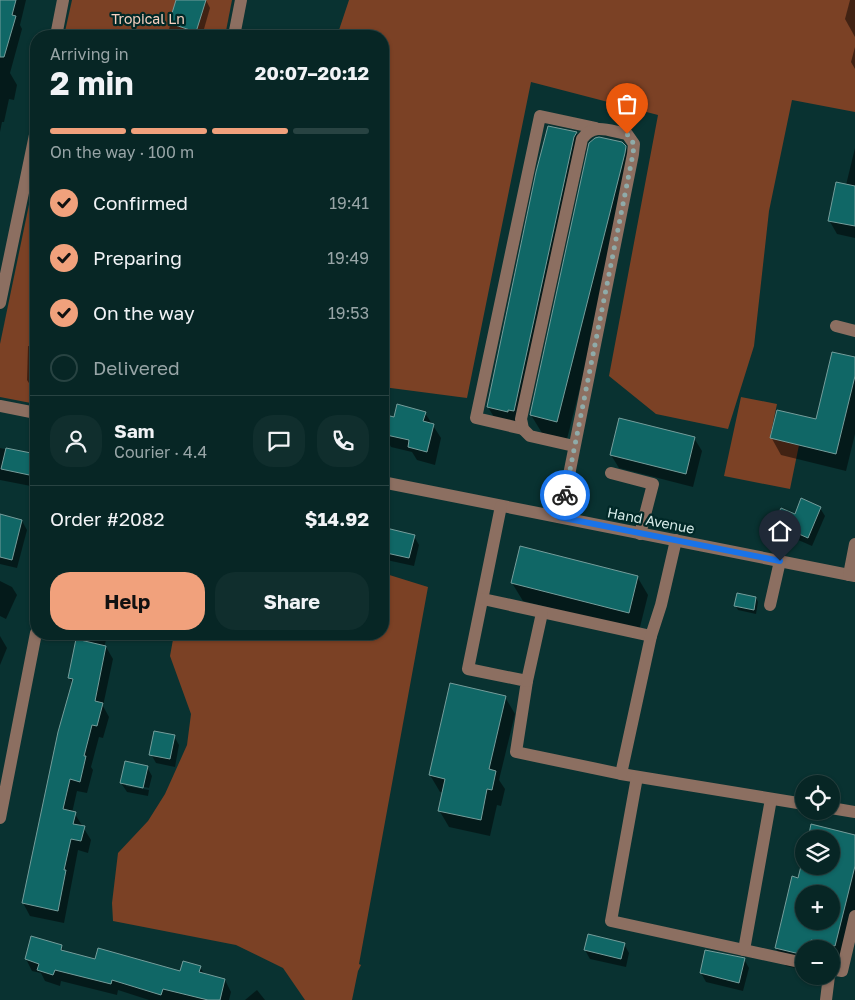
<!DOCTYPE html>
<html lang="en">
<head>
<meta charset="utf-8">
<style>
  :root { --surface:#072625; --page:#102e2d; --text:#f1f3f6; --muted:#98a5a7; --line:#284342; --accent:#f1a17c }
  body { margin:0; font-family:"Golos Text",sans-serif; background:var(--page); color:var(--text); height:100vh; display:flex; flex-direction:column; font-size:19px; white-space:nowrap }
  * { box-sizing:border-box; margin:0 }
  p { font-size:16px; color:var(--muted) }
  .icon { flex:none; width:28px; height:28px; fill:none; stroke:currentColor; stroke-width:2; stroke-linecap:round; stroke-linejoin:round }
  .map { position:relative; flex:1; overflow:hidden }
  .drawer { position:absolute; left:30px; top:30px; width:359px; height:610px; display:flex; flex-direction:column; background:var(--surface); border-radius:20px; box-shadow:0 1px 4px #0004,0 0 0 1px var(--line) }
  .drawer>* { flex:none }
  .tools { position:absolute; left:795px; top:775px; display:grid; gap:10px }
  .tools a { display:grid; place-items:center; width:45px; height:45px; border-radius:50%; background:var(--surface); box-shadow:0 1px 4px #0004,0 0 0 1px var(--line); font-size:25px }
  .pin { position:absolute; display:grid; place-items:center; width:42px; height:42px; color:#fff; margin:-51px -21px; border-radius:50% 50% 50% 0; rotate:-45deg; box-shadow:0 0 5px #0007 }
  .pin .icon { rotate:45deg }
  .courier { position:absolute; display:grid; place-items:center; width:50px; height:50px; margin:-25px; border:4px solid #1a73e8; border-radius:50%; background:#fff; color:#222; box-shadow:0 1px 6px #0007 }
  .summary em { font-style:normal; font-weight:700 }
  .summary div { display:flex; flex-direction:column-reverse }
  .summary { display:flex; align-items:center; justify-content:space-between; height:85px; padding:0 20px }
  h1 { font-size:32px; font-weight:700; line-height:38px }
  .bar { display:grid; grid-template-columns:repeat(4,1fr); gap:8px 5px; align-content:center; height:60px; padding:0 20px }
  .bar i { height:6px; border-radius:4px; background:var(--line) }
  .bar .on { background:var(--accent) }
  .bar p { grid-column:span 4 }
  .line { display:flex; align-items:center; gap:12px; padding:0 20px; border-top:1px solid var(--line) }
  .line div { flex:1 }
  .round { display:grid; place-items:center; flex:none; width:52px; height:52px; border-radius:20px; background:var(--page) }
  ol { padding:0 20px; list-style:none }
  li { display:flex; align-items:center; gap:15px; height:55px }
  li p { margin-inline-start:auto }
  li .icon { padding:5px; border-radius:50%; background:var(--accent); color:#111; stroke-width:4 }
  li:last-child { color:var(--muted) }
  li i { width:28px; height:28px; border:2px solid var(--line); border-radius:50% }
  .cta { display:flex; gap:10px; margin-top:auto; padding:10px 20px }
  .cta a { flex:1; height:58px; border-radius:20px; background:var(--accent); color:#111; font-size:20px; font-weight:700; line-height:58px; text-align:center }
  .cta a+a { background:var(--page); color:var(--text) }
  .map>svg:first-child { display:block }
  .green { fill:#7b4125 }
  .shadow { fill:#0007; fill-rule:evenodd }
  .building { fill:#106766; stroke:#759d9b; fill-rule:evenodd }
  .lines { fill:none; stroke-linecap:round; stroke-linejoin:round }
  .minor { stroke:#8c6f61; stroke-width:12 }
  .done { stroke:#8faba9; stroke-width:5; stroke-dasharray:0 9 }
  .route { stroke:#1a73e8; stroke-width:6 }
  .labels { text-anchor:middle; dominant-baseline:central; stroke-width:4.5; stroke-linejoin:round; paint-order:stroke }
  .park-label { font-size:14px; fill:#f8d1c0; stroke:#002827 }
  .street-label { font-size:14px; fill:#d7ecea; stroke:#002827 }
</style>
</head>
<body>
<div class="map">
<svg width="855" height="1000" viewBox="0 0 855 1000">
  <rect width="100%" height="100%" fill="#093231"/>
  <g class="green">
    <path d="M 72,0 L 232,0 L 225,36 L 64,36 Z"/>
    <path d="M 349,0 L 855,0 L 855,112 L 792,100 L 769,211 L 754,346 L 728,429 L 656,414 L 609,376 L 658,115 L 531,82 L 467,398 L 383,387 L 382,36 L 337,36 Z"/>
    <path d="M 36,171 L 36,404 L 0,397 L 0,344 Z"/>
    <path d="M 741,397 L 777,404 L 770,437 L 799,445 L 790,489 L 724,476 Z"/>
    <path d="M 383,573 L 428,587 L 359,964 L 361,965 L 358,971 L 352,1000 L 305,1000 L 283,968 L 236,945 L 113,921 L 112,903 L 118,853 L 148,821 L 165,794 L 187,745 L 191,714 L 170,656 L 174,634 L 382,634 Z"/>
  </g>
  <g class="shadow">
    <path d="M 0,0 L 26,0 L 20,25 L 22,29 L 10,73 L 17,85 L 14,100 L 9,99 L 4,122 L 2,122 L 0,132 Z"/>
    <path d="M 183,0 L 206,0 L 210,8 L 202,36 L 167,36 L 177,2 Z"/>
    <path d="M 850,0 L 855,0 L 855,37 L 845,19 Z"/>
    <path d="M 96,32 L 112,36 L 95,36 Z"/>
    <path d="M 855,47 L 855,69 L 851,62 Z"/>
    <path d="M 549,127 L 576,133 L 586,151 L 584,156 L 524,428 L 498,424 L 488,407 Z"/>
    <path d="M 625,147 L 635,165 L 635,171 L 567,439 L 542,433 L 531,415 Z"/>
    <path d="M 855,148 L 855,238 L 837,234 L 829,220 L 846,185 Z"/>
    <path d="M 28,346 L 36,347 L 36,391 L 34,391 L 27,380 Z"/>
    <path d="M 855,359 L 855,434 L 846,471 L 781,455 L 771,437 L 817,421 Z"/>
    <path d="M 425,413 L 441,438 L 435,465 L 417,460 L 412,452 L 391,447 L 383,433 L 395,419 Z"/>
    <path d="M 694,438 L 702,451 L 693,487 L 619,468 L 611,455 Z"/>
    <path d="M 0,448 L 36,456 L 36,487 L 0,480 Z"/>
    <path d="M 820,508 L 825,516 L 812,546 L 780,532 L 775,523 Z"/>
    <path d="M 0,515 L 22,521 L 27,530 L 17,568 L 0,564 Z"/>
    <path d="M 382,528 L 414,536 L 419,545 L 414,566 L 382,559 Z"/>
    <path d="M 638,578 L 648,595 L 639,631 L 523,601 L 512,583 Z"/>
    <path d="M 0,581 L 12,587 L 17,595 L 6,619 L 0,616 Z"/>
    <path d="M 756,598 L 758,602 L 756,614 L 738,610 L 736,606 Z"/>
    <path d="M 78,634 L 108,634 L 104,647 L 106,647 L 113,659 L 103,706 L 109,717 L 103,738 L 99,737 L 91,767 L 93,770 L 87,793 L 77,791 L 72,813 L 75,814 L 91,840 L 88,853 L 78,850 L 64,923 L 30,916 L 23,903 L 73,683 L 69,678 Z"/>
    <path d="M 0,636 L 7,648 L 0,665 Z"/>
    <path d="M 505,697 L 515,714 L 499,780 L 505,789 L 501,806 L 497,805 L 490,836 L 449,827 L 439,810 L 443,792 L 440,792 L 430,775 Z"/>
    <path d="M 174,736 L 179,745 L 175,767 L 156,763 L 151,754 Z"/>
    <path d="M 147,767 L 152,776 L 149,788 L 126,783 L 126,786 L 149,790 L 148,796 L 127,792 L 121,783 Z"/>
    <path d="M 855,836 L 855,924 L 845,963 L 831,960 L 831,949 L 804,949 L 804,970 L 786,966 L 776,948 L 799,879 L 804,860 L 804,866 L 831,866 ZM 804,894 L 831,894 L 831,921 L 804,921 Z"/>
    <path d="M 32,938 L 61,946 L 65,953 L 96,960 L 181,973 L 200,967 L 205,975 L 225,980 L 231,992 L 229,1000 L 149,1000 L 118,990 L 117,995 L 61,981 L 60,986 L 45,981 L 41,973 L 32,971 L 26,959 Z"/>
    <path d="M 624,944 L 629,953 L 626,967 L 590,959 L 585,950 Z"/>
    <path d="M 744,959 L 749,968 L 743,991 L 706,982 L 701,973 Z"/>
    <path d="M 257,990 L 265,1000 L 245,1000 Z"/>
  </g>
  <g class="building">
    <path d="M 0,0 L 16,0 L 12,15 L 16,16 L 4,57 L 0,57 Z"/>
    <path d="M 176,0 L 206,0 L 196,32 L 169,23 Z"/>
    <path d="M 548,126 L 577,132 L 574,137 L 514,411 L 508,410 L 508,412 L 487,407 L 536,172 Z"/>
    <path d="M 599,137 L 622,142 L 626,146 L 625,153 L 557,422 L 530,415 L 589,143 L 595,138 Z"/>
    <path d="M 836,182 L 855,186 L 855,226 L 828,221 Z"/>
    <path d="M 832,352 L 855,357 L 855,376 L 836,454 L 770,438 L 777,410 L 816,419 Z"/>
    <path d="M 397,404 L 426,412 L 423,421 L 434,424 L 427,452 L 408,447 L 409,440 L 382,434 L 386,415 L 394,417 Z"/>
    <path d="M 619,418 L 695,437 L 686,474 L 610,455 Z"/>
    <path d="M 6,448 L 36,454 L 34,476 L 1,469 Z"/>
    <path d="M 801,498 L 821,507 L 808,538 L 774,523 L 781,508 L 795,514 Z"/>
    <path d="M 0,514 L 22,520 L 12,560 L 0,557 Z"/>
    <path d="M 382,527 L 415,535 L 409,558 L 382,552 Z"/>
    <path d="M 520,546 L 638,576 L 629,613 L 511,583 Z"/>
    <path d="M 737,593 L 756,597 L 754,610 L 734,606 Z"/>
    <path d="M 76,639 L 106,646 L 95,701 L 103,703 L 97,726 L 92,725 L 84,756 L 86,756 L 80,782 L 70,779 L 63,809 L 76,812 L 73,824 L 85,826 L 81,841 L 71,839 L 64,870 L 66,870 L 58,911 L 22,903 L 58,732 L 73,679 L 68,678 Z"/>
    <path d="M 450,683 L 506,696 L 489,769 L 496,771 L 492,790 L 487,789 L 481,820 L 438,811 L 445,779 L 429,775 Z"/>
    <path d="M 154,731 L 175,735 L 170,759 L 149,755 Z"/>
    <path d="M 125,761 L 148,766 L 143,788 L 120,783 Z"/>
    <path d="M 811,824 L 855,835 L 855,866 L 835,946 L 811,940 L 808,949 L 804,949 L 804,955 L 775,948 L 792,876 L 798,878 L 801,866 L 831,866 L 831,839 L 808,839 ZM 804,894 L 831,894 L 831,921 L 804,921 Z"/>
    <path d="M 588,934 L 625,943 L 621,959 L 584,950 Z"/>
    <path d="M 31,936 L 62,945 L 61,950 L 95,959 L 98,948 L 180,971 L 183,961 L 201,966 L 199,972 L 225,979 L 220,1000 L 208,1000 L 163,989 L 161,995 L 112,980 L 111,984 L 55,970 L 53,975 L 37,970 L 39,964 L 25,959 Z"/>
    <path d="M 705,950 L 745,958 L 739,983 L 700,973 Z"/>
  </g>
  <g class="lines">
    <g class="minor">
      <path d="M 56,36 L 63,0"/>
      <path d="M 234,36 L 241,0"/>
      <path d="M 0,303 L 36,130"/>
      <path d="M 836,326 L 855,331"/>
      <path d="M 0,406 L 36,413"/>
      <path d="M 523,429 L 476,418 L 540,116 L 596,128"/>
      <path d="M 611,473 L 653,484 L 640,534"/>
      <path d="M 382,482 L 855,576"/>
      <path d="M 501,506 L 468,669 L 527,681 L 516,752 L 621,774 L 804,804"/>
      <path d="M 559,517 L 563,505 L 633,154 L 634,144 L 627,134 C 609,131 594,122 582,139 L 521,419 L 523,429 L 530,436 L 574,446"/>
      <path d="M 849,575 L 855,544"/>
      <path d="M 483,599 L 651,636"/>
      <path d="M 770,605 L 780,561"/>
      <path d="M 527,681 L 542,613"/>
      <path d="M 621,774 L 651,636 L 661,605 L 676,540"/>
      <path d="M 637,777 L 611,921 L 804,963"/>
      <path d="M 831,808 L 855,812"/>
      <path d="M 0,818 L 36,633"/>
      <path d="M 744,950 L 771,799"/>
      <path d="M 831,969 L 842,971 L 855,916"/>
      <path d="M 826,1000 L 829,976"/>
    </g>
  </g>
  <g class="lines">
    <path class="done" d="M 565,495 L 633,154 L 634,144 L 627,134"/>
    <path class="route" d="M 565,495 L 559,517 L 780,561"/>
  </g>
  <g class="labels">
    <g class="park-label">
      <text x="148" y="18">Tropical Ln</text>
    </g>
    <g class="street-label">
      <text transform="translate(651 520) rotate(11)">Hand Avenue</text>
    </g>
  </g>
</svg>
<div class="tools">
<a><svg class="icon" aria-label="locate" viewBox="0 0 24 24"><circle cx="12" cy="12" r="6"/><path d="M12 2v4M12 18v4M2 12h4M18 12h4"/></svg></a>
<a><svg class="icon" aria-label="layers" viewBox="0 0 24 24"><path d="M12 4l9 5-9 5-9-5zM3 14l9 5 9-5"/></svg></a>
<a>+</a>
<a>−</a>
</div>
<div class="pin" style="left:627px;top:134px;background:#ea580c"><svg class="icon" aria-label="bag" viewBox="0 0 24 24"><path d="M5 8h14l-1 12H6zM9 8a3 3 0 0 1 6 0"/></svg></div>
<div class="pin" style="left:780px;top:561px;background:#1f2937"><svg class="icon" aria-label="home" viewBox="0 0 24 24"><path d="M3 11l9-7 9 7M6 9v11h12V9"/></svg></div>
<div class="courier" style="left:565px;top:495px"><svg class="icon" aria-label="bike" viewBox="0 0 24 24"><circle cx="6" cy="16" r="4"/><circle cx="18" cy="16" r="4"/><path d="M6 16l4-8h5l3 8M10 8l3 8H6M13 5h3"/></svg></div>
<section class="drawer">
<div class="summary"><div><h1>2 min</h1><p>Arriving in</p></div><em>20:07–20:12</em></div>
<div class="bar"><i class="on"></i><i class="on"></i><i class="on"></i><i></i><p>On the way · 100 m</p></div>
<ol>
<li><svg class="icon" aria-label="check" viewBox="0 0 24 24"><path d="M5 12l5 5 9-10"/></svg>Confirmed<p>19:41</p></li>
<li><svg class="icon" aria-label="check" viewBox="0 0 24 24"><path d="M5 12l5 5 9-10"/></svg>Preparing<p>19:49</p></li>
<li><svg class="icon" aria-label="check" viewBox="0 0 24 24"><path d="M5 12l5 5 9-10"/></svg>On the way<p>19:53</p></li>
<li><i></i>Delivered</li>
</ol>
<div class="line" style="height:90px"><a class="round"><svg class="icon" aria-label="person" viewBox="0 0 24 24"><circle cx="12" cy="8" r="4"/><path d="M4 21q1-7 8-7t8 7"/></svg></a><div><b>Sam</b><p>Courier · 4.4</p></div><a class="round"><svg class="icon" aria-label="chat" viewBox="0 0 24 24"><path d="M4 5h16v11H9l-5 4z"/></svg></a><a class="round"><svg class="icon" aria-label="phone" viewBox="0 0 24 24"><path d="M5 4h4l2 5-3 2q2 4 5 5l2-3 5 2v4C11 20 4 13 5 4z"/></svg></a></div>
<div class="line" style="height:65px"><div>Order #2082</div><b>$14.92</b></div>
<div class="cta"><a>Help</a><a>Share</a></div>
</section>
</div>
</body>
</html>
